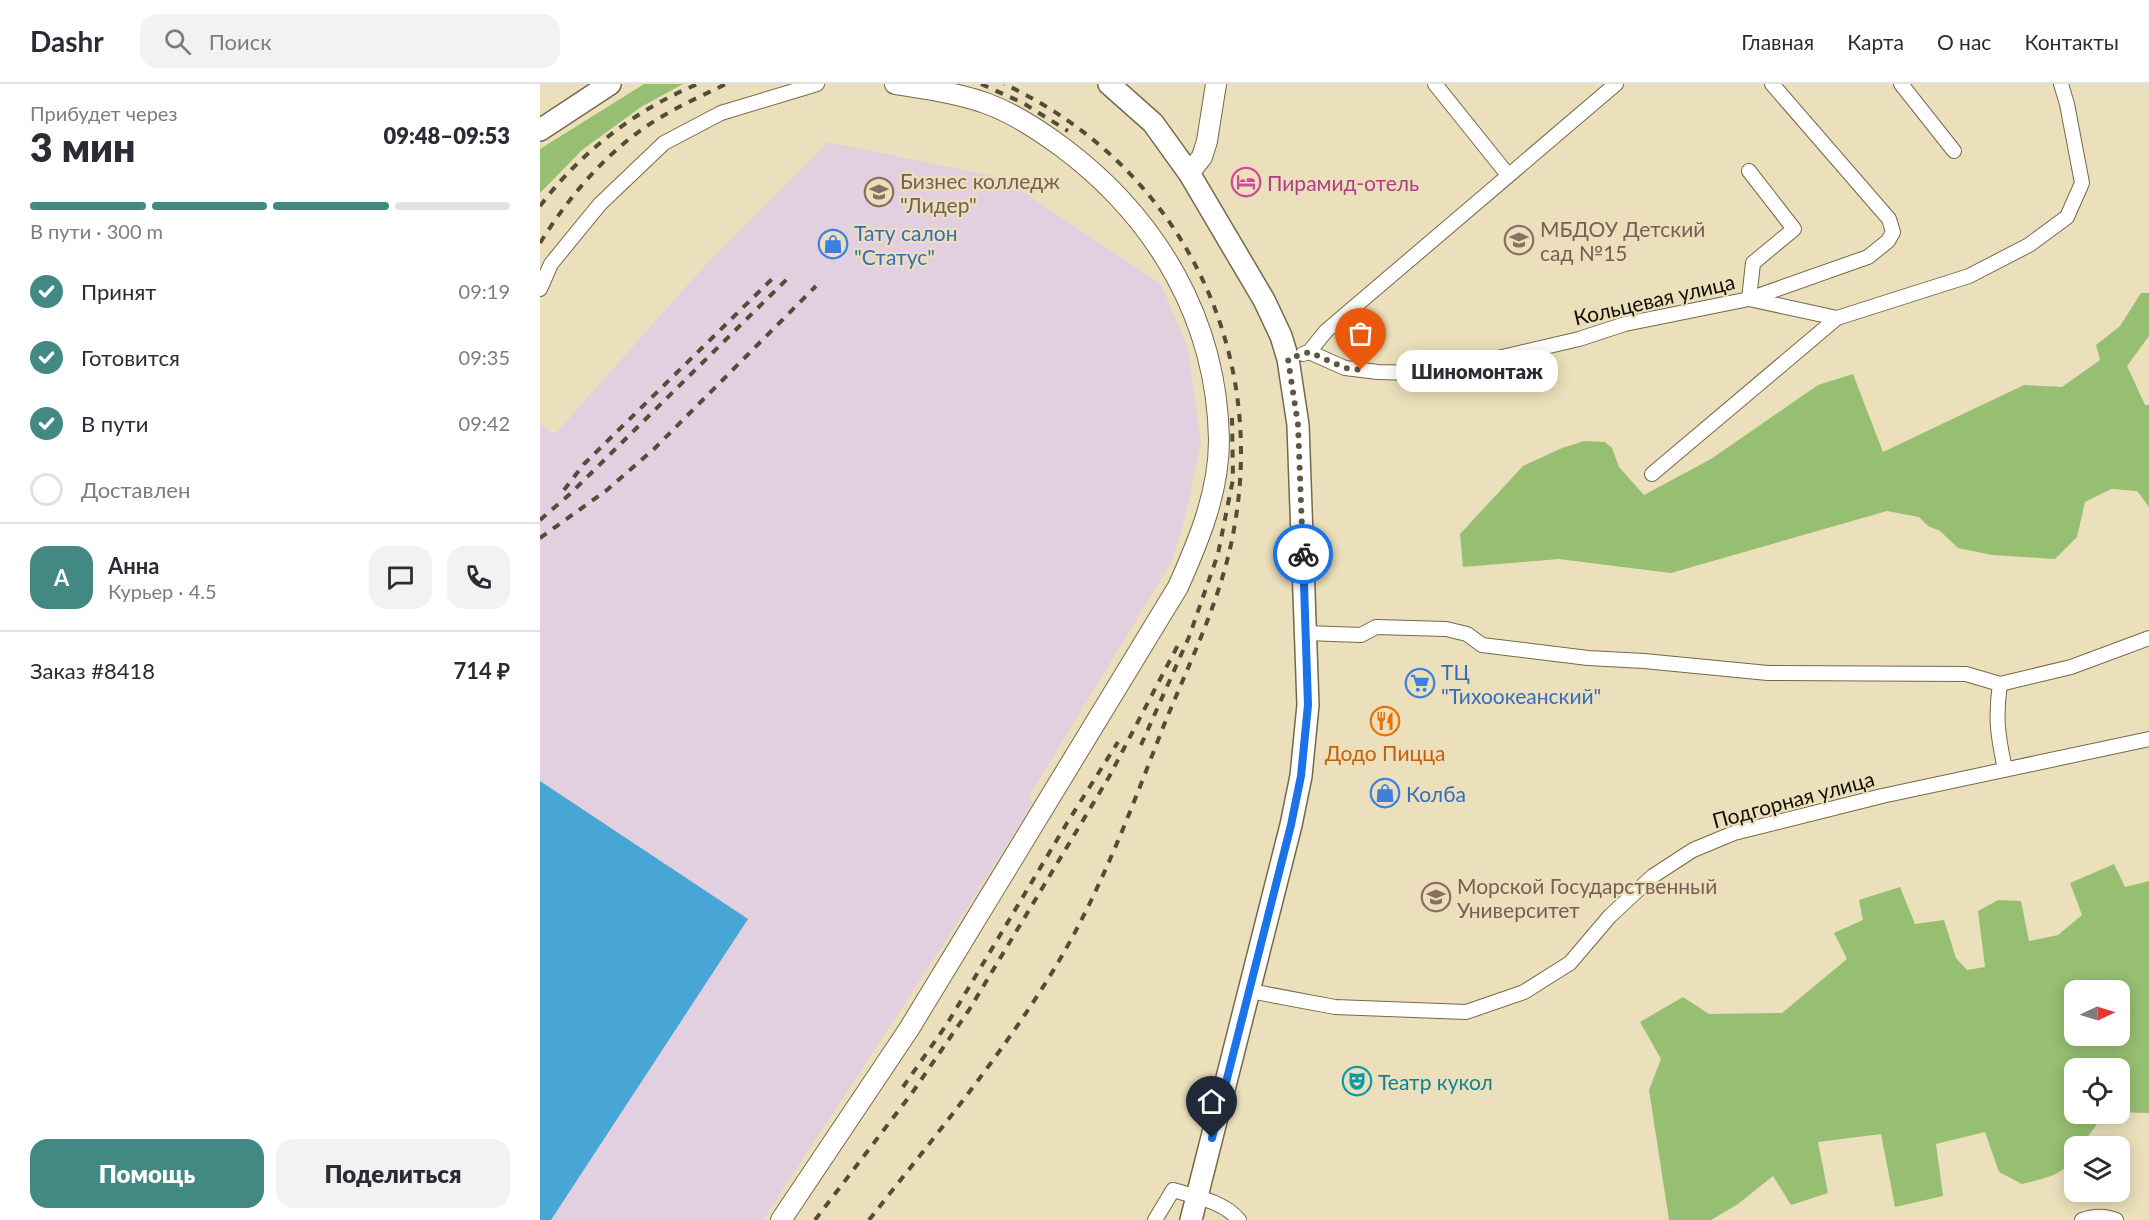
<!DOCTYPE html>
<html lang="ru">
<head>
<meta charset="utf-8">
<style>
  :root { --surface:#fff; --page:#f2f2f3; --text:#2b2b33; --muted:#7c7c81; --line:#e1e1e2; --accent:#428984 }
  body { margin:0; font-family:Lato,sans-serif; background:var(--page); color:var(--text); height:100vh; display:flex; flex-direction:column; font-size:22px; white-space:nowrap }
  * { box-sizing:border-box; margin:0 }
  p { font-size:20px; color:var(--muted) }
  .icon { flex:none; width:33px; height:33px; fill:none; stroke:currentColor; stroke-width:2; stroke-linecap:round; stroke-linejoin:round }
  .map { position:relative; flex:1; overflow:hidden }
  .side { display:flex; flex-direction:column; background:var(--surface); width:540px }
  .side>* { flex:none }
  .needle { width:39px; rotate:86deg }
  .tools { position:absolute; left:1524px; top:896px; display:grid; gap:12px }
  .tools a { display:grid; place-items:center; width:66px; height:66px; border-radius:12px; background:var(--surface); box-shadow:0 3px 15px #0003; font-size:30px }
  .pin { position:absolute; display:grid; place-items:center; width:51px; height:51px; color:#fff; margin:-62px -26px; border-radius:50% 50% 50% 0; rotate:-45deg; box-shadow:0 0 6px #0007 }
  .pin .icon { rotate:45deg }
  .courier { position:absolute; display:grid; place-items:center; width:60px; height:60px; margin:-30px; border:4px solid #1a73e8; border-radius:50%; background:#fff; color:#222; box-shadow:0 2px 8px #0007 }
  .bubble { position:absolute; height:42px; border-radius:18px; background:var(--surface); box-shadow:0 3px 15px #0003; font-size:20px; font-weight:800; line-height:42px; text-align:center }
  .headline em { font-style:normal; font-weight:800 }
  .headline div { display:flex; flex-direction:column-reverse }
  .headline { display:flex; align-items:center; justify-content:space-between; height:102px; padding:0 30px }
  h1 { font-size:39px; font-weight:800; line-height:45px }
  .bar { display:grid; grid-template-columns:repeat(4,1fr); gap:9px 6px; align-content:center; height:72px; padding:0 30px }
  .bar i { height:8px; border-radius:4px; background:var(--line) }
  .bar .selected { background:var(--accent) }
  .bar p { grid-column:span 4 }
  .line { display:flex; align-items:center; gap:15px; padding:0 30px; border-top:2px solid var(--line) }
  .line div { flex:1 }
  .round { display:grid; place-items:center; flex:none; width:63px; height:63px; border-radius:18px; background:var(--page) }
  ol { padding:0 30px; list-style:none }
  li { display:flex; align-items:center; gap:18px; height:66px }
  li p { margin-inline-start:auto }
  li .icon { padding:6px; border-radius:50%; background:var(--accent); color:#fff; stroke-width:4 }
  li:last-child { color:var(--muted) }
  li i { width:33px; height:33px; border:3px solid var(--line); border-radius:50% }
  .cta { display:flex; gap:12px; margin-top:auto; padding:12px 30px }
  .cta a { flex:1; height:69px; border-radius:18px; background:var(--accent); color:#fff; font-size:24px; font-weight:800; line-height:69px; text-align:center }
  .cta a+a { background:var(--page); color:var(--text) }
  header { display:flex; align-items:center; gap:36px; box-sizing:border-box; height:84px; padding:0 30px; background:var(--surface); border-bottom:2px solid var(--line) }
  header strong { font-size:28px }
  nav { display:flex; gap:33px; margin-inline-start:auto; font-size:21px }
  .search { width:420px; height:54px; background:var(--page); display:flex; align-items:center; gap:15px; box-sizing:border-box; padding:0 21px; border-radius:18px; color:var(--muted); font-size:22px }
  main { display:flex; flex:1; min-height:0 }
  .map>svg:first-child { display:block }
  .industrial { fill:#e2cfdf }
  .forest { fill:#97bf71; fill-rule:evenodd }
  .water { fill:#48a6d7 }
  .lines { fill:none; stroke-linecap:round; stroke-linejoin:round }
  .street-casing { stroke:#746948; stroke-width:16 }
  .secondary-casing { stroke:#746948; stroke-width:22 }
  .primary-casing { stroke:#746948; stroke-width:24 }
  .street { stroke:#fff; stroke-width:14 }
  .secondary { stroke:#fff; stroke-width:20 }
  .primary { stroke:#fff; stroke-width:21 }
  .rail { stroke:#524c39; stroke-width:4; stroke-dasharray:8 8; stroke-linecap:butt }
  .done { stroke:#5e5843; stroke-width:6; stroke-dasharray:0 10.8 }
  .route { stroke:#1a73e8; stroke-width:8 }
  .labels { text-anchor:middle; dominant-baseline:central; stroke-width:4.5; stroke-linejoin:round; paint-order:stroke }
  .education-label { font-size:21px; fill:#785e54; stroke:#ebe0bb; text-anchor:start }
  .hotel-label { font-size:21px; fill:#b23c85; stroke:#ebe0bb; text-anchor:start }
  .shop-label { font-size:21px; fill:#366cbe; stroke:#ebe0bb; text-anchor:start }
  .street-label { font-size:21px; fill:#120e03; stroke:#ebe0bb }
  .food-label { font-size:21px; fill:#c56008; stroke:#ebe0bb }
  .culture-label { font-size:21px; fill:#0d838f; stroke:#ebe0bb; text-anchor:start }
</style>
</head>
<body>
<header>
<strong>Dashr</strong>
<div class="search"><svg class="icon" aria-label="search" viewBox="0 0 24 24"><circle cx="10" cy="10" r="6"/><path d="M15 15l6 6"/></svg>Поиск</div>
<nav><a>Главная</a><a>Карта</a><a>О нас</a><a>Контакты</a></nav>
</header>
<main>
<section class="side">
<div class="headline"><div><h1>3 мин</h1><p>Прибудет через</p></div><em>09:48–09:53</em></div>
<div class="bar"><i class="selected"></i><i class="selected"></i><i class="selected"></i><i></i><p>В пути · 300 m</p></div>
<ol>
<li><svg class="icon" aria-label="check" viewBox="0 0 24 24"><path d="M5 12l5 5 9-10"/></svg>Принят<p>09:19</p></li>
<li><svg class="icon" aria-label="check" viewBox="0 0 24 24"><path d="M5 12l5 5 9-10"/></svg>Готовится<p>09:35</p></li>
<li><svg class="icon" aria-label="check" viewBox="0 0 24 24"><path d="M5 12l5 5 9-10"/></svg>В пути<p>09:42</p></li>
<li><i></i>Доставлен</li>
</ol>
<div class="line" style="height:108px"><b class="round" style="background:var(--accent);color:#fff">А</b><div><b>Анна</b><p>Курьер · 4.5</p></div><a class="round"><svg class="icon" aria-label="chat" viewBox="0 0 24 24"><path d="M4 5h16v11H9l-5 4z"/></svg></a><a class="round"><svg class="icon" aria-label="phone" viewBox="0 0 24 24"><path d="M5 4h4l2 5-3 2q2 4 5 5l2-3 5 2v4C11 20 4 13 5 4z"/></svg></a></div>
<div class="line" style="height:78px"><div>Заказ #8418</div><b>714 ₽</b></div>
<div class="cta"><a>Помощь</a><a>Поделиться</a></div>
</section>
<div class="map">
<svg width="1609" height="1136" viewBox="0 0 1609 1136">
  <rect width="100%" height="100%" fill="#ebe0bb"/>
  <path class="industrial" d="M 288,58 L 462,94 L 621,200 L 648,265 L 661,360 L 644,437 L 632,477 L 488,714 L 493,718 L 427,824 L 223,1136 L 11,1136 L 207,835 L 0,697 L 0,340 L 15,350 L 169,177 Z"/>
  <g class="forest">
    <path d="M 104,0 L 143,0 L 101,23 L 42,66 L 0,109 L 0,65 Z"/>
    <path d="M 1601,209 L 1609,209 L 1609,252 L 1587,282 L 1605,321 L 1609,321 L 1609,423 L 1597,407 L 1571,405 L 1545,418 L 1537,453 L 1515,475 L 1452,471 L 1418,464 L 1400,447 L 1388,442 L 1379,433 L 1347,427 L 1131,489 L 1019,475 L 923,483 L 920,450 L 983,382 L 1022,364 L 1044,357 L 1065,358 L 1072,364 L 1079,383 L 1104,411 L 1171,375 L 1278,301 L 1313,290 L 1343,368 L 1484,301 L 1522,303 L 1560,276 L 1556,261 L 1580,242 Z"/>
    <path d="M 1574,780 L 1585,803 L 1609,797 L 1609,1029 L 1580,1028 L 1580,984 L 1534,984 L 1534,1029 L 1565,1029 L 1541,1062 L 1534,1062 C 1534,1091 1504,1094 1482,1100 L 1459,1088 L 1445,1048 L 1396,1060 L 1403,1112 L 1355,1123 L 1341,1050 L 1278,1058 L 1288,1109 L 1251,1121 L 1233,1092 L 1198,1120 L 1171,1136 L 1129,1136 L 1109,1006 L 1121,975 L 1100,938 L 1143,913 L 1169,930 L 1242,929 L 1307,875 L 1294,849 L 1323,836 L 1319,816 L 1360,803 L 1375,840 L 1404,836 L 1416,874 L 1427,886 L 1445,883 L 1438,827 L 1458,816 L 1481,817 L 1489,857 L 1518,851 L 1542,831 L 1530,799 ZM 1534,906 L 1580,906 L 1580,951 L 1534,951 Z"/>
  </g>
  <path class="water" d="M 0,697 L 208,835 L 11,1136 L 0,1136 Z"/>
  <g class="lines">
    <g class="street-casing">
      <g id="street">
        <path d="M 895,0 L 968,91"/>
        <path d="M 1361,0 L 1414,67"/>
        <path d="M 1209,87 L 1254,145 L 1213,179 L 1209,215 L 1328,173 L 1348,157 L 1353,148 L 1349,135 L 1232,0"/>
        <path d="M 0,205 L 11,180 L 60,120 L 124,59 L 181,29 L 277,0"/>
        <path d="M 769,268 L 805,284 L 838,288 L 874,289 L 928,281 L 1039,255 L 1085,240 L 1209,215 L 1297,234 L 1429,192 L 1489,161 L 1527,133 L 1542,99 L 1527,20 L 1521,0"/>
        <path d="M 763,270 L 769,268 L 786,247 L 1076,0"/>
        <path d="M 1112,390 L 1297,234"/>
        <path d="M 766,549 L 821,551 L 836,543 L 906,545 L 927,550 L 942,561 L 1048,574 L 1104,577 L 1228,589 L 1426,590 L 1460,600 L 1531,583 L 1609,554"/>
        <path d="M 1460,600 C 1455,634 1458,653 1465,685"/>
        <path d="M 710,907 L 795,923 L 926,928 L 984,908 L 1030,879 L 1070,832 L 1113,792 L 1153,766 L 1194,749 L 1342,712 L 1609,655"/>
        <path d="M 615,1136 L 633,1106 C 656,1113 683,1117 699,1136"/>
        <path d="M 1542,1136 C 1553,1132 1564,1131 1576,1136"/>
      </g>
    </g>
    <g class="secondary-casing">
      <g id="secondary">
        <path d="M 649,89 L 662,73 L 667,57 L 676,0"/>
        <path d="M 241,1136 L 369,945 L 638,503 C 659,456 679,408 679,356 C 677,236 617,134 522,63 C 499,46 475,30 448,20 C 419,9 386,5 355,0"/>
      </g>
    </g>
    <g class="primary-casing">
      <g id="primary">
        <path d="M 569,0 L 613,39 L 649,89 L 724,216 L 741,252 L 748,275 L 758,341 L 768,621 L 761,692 L 751,741 L 651,1136"/>
        <path d="M 0,46 L 70,0"/>
      </g>
    </g>
    <use href="#street" class="street"/>
    <use href="#secondary" class="secondary"/>
    <use href="#primary" class="primary"/>
    <g class="rail">
      <path d="M 441,0 L 483,19 L 528,47"/>
      <path d="M 0,122 C 40,69 96,25 158,0"/>
      <path d="M 0,159 C 30,111 68,66 116,36 C 139,22 163,11 186,0"/>
      <path d="M 24,406 L 44,380 L 234,193"/>
      <path d="M 0,436 L 30,410 L 247,195"/>
      <path d="M 0,454 L 67,406 L 114,365 L 276,202"/>
      <path d="M 601,661 L 649,553 L 678,470 L 693,395 L 692,334"/>
      <path d="M 363,1003 L 407,940 L 527,739 L 578,658"/>
      <path d="M 275,1136 L 372,1009 L 429,926 L 569,693 L 638,561"/>
      <path d="M 329,1136 C 391,1057 455,980 508,895 C 557,817 589,731 622,646 C 648,581 682,515 694,445 C 728,259 636,80 464,0"/>
    </g>
  </g>
  <g class="lines">
    <path class="done" d="M 763,470 L 758,341 L 748,275 L 769,268 L 805,284 L 821,286"/>
    <path class="route" d="M 672,1054 L 751,741 L 761,692 L 768,621 L 763,470"/>
  </g>
  <defs>
    <g id="hotel-ring" transform="scale(1.5)"><circle r="9.5" fill="#ebe0bb" stroke="#d1479c" stroke-width="1.5"/><path d="M-6-4.5h1.5V1H6V5H4.5V3h-9V5H-6ZM-4 0a1.8 1.8 0 1 1 3.6 0ZM.5 0V-2.5h3Q6-2.5 6 0Z" fill="#d1479c"/></g>
    <g id="university-ring" transform="scale(1.5)"><circle r="9.5" fill="#ebe0bb" stroke="#8d6e63" stroke-width="1.5"/><path d="M0-5L7-2L0 1L-7-2ZM-4 1L0 2.5L4 1V4Q0 6-4 4Z" fill="#8d6e63"/></g>
    <g id="school-ring" transform="scale(1.5)"><circle r="9.5" fill="#ebe0bb" stroke="#8d6e63" stroke-width="1.5"/><path d="M0-5L7-2L0 1L-7-2ZM-4 1L0 2.5L4 1V4Q0 6-4 4Z" fill="#8d6e63"/></g>
    <g id="shop-ring" transform="scale(1.5)"><circle r="9.5" fill="#ebe0bb" stroke="#3f7fe0" stroke-width="1.5"/><path d="M-5-2.5h2.3a2.7 3.5 0 0 1 5.4 0H5L5.5 6h-11ZM-1.5-2.5h3a1.5 2.3 0 0 0-3 0Z" fill="#3f7fe0"/></g>
    <g id="supermarket-ring" transform="scale(1.5)"><circle r="9.5" fill="#ebe0bb" stroke="#3f7fe0" stroke-width="1.5"/><path d="M-6-5.5h2.5l.6 2H6L4.5 2H-2.5L-4.4-4H-6ZM-1.5 3.2a1.3 1.3 0 1 0 .1 0ZM3 3.2a1.3 1.3 0 1 0 .1 0Z" fill="#3f7fe0"/></g>
    <g id="restaurant-ring" transform="scale(1.5)"><circle r="9.5" fill="#ebe0bb" stroke="#e8710a" stroke-width="1.5"/><path d="M-5-6h1v4h1v-4h1v4h1v-4h1v5L-1.5 .5V6h-2V.5L-5-1ZM5-6V6H3V1.5H1.5Q1.5-4 5-6Z" fill="#e8710a"/></g>
    <g id="theatre-ring" transform="scale(1.5)"><circle r="9.5" fill="#ebe0bb" stroke="#0f9aa8" stroke-width="1.5"/><path d="M-5-5.5Q0-4 5-5.5V0Q5 5 0 6Q-5 5-5 0ZM-3.3-2.5H-1v1.5H-3.3ZM1-2.5H3.3v1.5H1ZM-2.8 1Q0 5.5 2.8 1Z" fill="#0f9aa8"/></g>
  </defs>
  <g fill-rule="evenodd">
    <use href="#hotel-ring" x="706" y="98"/>
    <use href="#university-ring" x="339" y="108"/>
    <use href="#school-ring" x="979" y="156"/>
    <use href="#shop-ring" x="293" y="160"/>
    <use href="#supermarket-ring" x="880" y="599"/>
    <use href="#restaurant-ring" x="845" y="637"/>
    <use href="#shop-ring" x="845" y="709"/>
    <use href="#university-ring" x="896" y="813"/>
    <use href="#theatre-ring" x="817" y="997"/>
  </g>
  <g class="labels">
    <g class="education-label">
      <text x="360" y="96">Бизнес колледж<tspan x="360" dy="24">"Лидер"</tspan></text>
      <text x="1000" y="144">МБДОУ Детский<tspan x="1000" dy="24">сад №15</tspan></text>
      <text x="917" y="801">Морской Государственный<tspan x="917" dy="24">Университет</tspan></text>
    </g>
    <g class="hotel-label">
      <text x="727" y="98">Пирамид-отель</text>
    </g>
    <g class="shop-label">
      <text x="314" y="148">Тату салон<tspan x="314" dy="24">"Статус"</tspan></text>
      <text x="901" y="587">ТЦ<tspan x="901" dy="24">"Тихоокеанский"</tspan></text>
      <text x="866" y="709">Колба</text>
    </g>
    <g class="street-label">
      <text transform="translate(1114 215) rotate(-13)">Кольцевая улица</text>
      <text transform="translate(1253 715) rotate(-15)">Подгорная улица</text>
    </g>
    <g class="food-label">
      <text x="845" y="668">Додо Пицца</text>
    </g>
    <g class="culture-label">
      <text x="838" y="997">Театр кукол</text>
    </g>
  </g>
</svg>
<div class="tools">
<a><svg class="needle" viewBox="-14 -14 28 28"><path d="M0-13l5 13h-10z" fill="#e53935"/><path d="M0 13l5-13h-10z" fill="#7c7c81"/></svg></a>
<a><svg class="icon" aria-label="locate" viewBox="0 0 24 24"><circle cx="12" cy="12" r="6"/><path d="M12 2v4M12 18v4M2 12h4M18 12h4"/></svg></a>
<a><svg class="icon" aria-label="layers" viewBox="0 0 24 24"><path d="M12 4l9 5-9 5-9-5zM3 14l9 5 9-5"/></svg></a>
</div>
<div class="pin" style="left:821px;top:286px;background:#ea580c"><svg class="icon" aria-label="bag" viewBox="0 0 24 24"><path d="M5 8h14l-1 12H6zM9 8a3 3 0 0 1 6 0"/></svg></div>
<div class="pin" style="left:672px;top:1054px;background:#1f2937"><svg class="icon" aria-label="home" viewBox="0 0 24 24"><path d="M3 11l9-7 9 7M6 9v11h12V9"/></svg></div>
<div class="courier" style="left:763px;top:470px"><svg class="icon" aria-label="bike" viewBox="0 0 24 24"><circle cx="6" cy="16" r="4"/><circle cx="18" cy="16" r="4"/><path d="M6 16l4-8h5l3 8M10 8l3 8H6M13 5h3"/></svg></div>
<div class="bubble" style="left:856px;top:266px;width:162px">Шиномонтаж</div>
</div>
</main>
</body>
</html>
